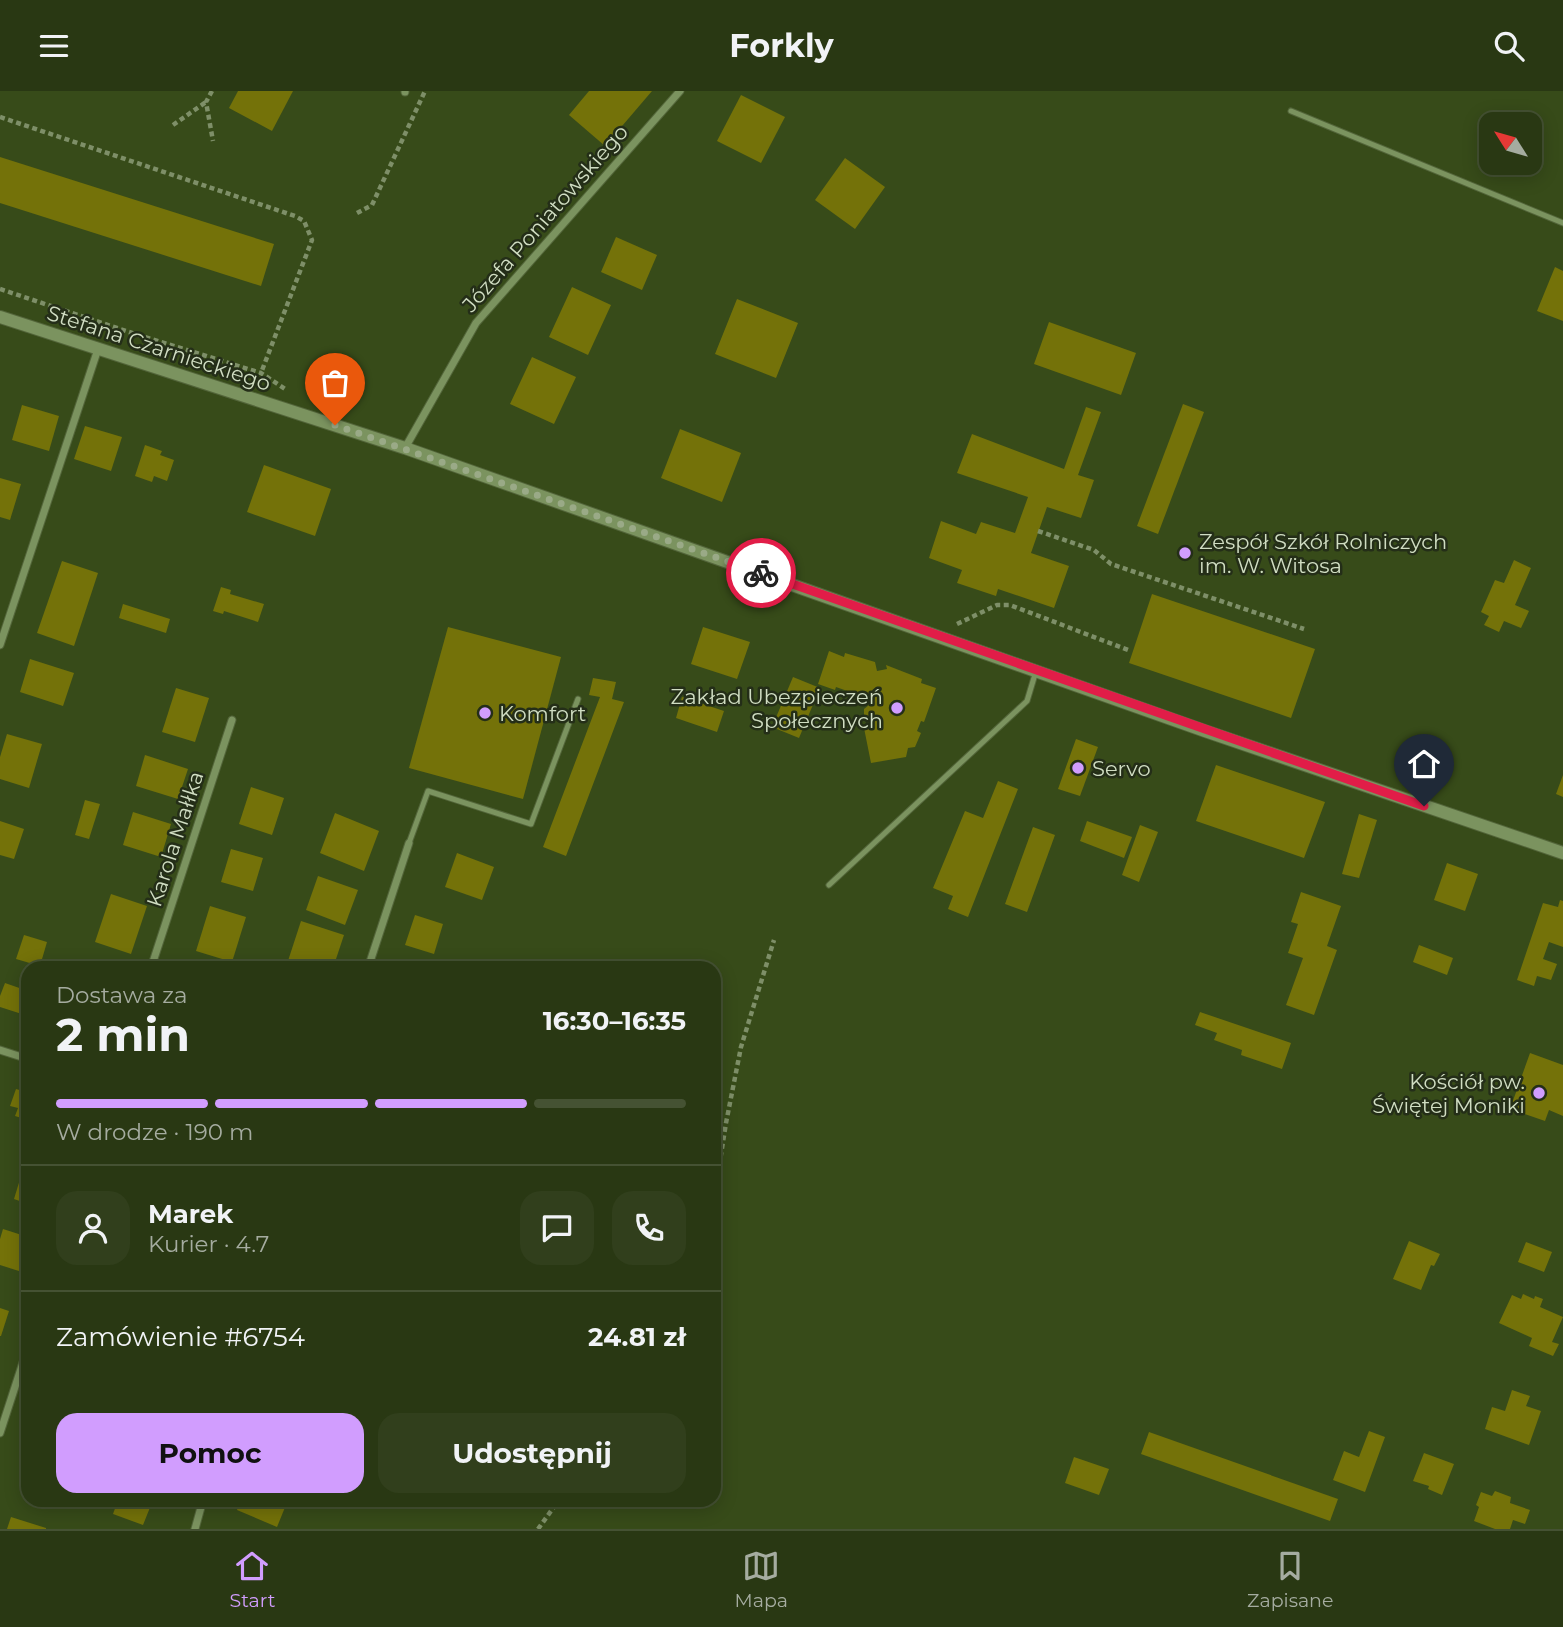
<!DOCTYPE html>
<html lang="pl">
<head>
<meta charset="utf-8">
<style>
  :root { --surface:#293813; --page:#313f1c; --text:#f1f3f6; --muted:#a5aca0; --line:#455233; --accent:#d19dfe }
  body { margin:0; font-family:Montserrat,sans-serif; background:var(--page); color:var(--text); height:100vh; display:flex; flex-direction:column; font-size:26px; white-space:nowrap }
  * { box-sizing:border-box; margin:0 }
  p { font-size:23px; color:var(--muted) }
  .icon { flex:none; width:38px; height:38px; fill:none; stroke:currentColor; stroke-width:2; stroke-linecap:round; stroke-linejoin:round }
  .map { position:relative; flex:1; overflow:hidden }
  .details { position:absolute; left:21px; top:870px; width:700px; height:546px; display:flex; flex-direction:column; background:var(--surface); border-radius:21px; box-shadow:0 4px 18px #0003,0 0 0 2px var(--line) }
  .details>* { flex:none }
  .needle { width:46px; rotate:307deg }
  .fabs { position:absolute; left:1479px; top:21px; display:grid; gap:14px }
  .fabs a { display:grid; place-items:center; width:63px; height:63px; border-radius:14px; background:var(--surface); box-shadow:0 4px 18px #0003,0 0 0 2px var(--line); font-size:35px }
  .pin { position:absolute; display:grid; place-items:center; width:60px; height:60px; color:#fff; margin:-72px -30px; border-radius:50% 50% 50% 0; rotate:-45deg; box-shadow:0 0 7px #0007 }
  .pin .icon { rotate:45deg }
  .courier { position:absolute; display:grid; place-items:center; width:70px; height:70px; margin:-35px; border:5px solid #e11d48; border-radius:50%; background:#fff; color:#222; box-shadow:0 2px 9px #0007 }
  .head em { font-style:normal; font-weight:700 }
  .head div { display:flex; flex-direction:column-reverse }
  .head { display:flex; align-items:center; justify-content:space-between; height:119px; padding:0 35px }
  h1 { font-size:46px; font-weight:700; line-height:52px }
  .bar { display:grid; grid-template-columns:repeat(4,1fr); gap:10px 7px; align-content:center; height:84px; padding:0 35px }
  .bar i { height:9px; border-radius:5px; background:var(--line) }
  .bar .selected { background:var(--accent) }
  .bar p { grid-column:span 4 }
  .line { display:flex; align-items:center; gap:18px; padding:0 35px; border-top:2px solid var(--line) }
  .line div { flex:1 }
  .round { display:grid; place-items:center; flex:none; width:74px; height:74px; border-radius:21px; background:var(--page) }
  .action { display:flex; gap:14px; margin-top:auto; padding:14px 35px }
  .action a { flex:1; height:80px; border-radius:21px; background:var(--accent); color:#111; font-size:28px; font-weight:700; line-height:80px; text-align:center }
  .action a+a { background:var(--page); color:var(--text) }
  header { display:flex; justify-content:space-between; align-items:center; height:91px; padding:0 35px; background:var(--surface); font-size:32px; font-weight:700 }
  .dock { display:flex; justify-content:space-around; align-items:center; height:98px; border-top:2px solid var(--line); background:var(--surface); font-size:19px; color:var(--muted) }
  .dock a { display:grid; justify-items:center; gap:4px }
  .dock .selected { color:var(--accent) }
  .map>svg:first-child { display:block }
  .building { fill:#747209 }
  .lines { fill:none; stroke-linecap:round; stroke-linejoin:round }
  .service-casing { stroke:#53653a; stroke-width:7 }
  .minor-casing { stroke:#53653a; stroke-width:9 }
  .tertiary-casing { stroke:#53653a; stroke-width:14 }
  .path { stroke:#7e8f68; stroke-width:4.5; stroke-dasharray:5 3.5; stroke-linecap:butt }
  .service { stroke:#7b935f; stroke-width:5 }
  .minor { stroke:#7b935f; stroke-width:7 }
  .tertiary { stroke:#7b935f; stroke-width:12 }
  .done { stroke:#9aaa87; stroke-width:7; stroke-dasharray:0 12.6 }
  .route { stroke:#e11d48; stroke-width:9 }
  .poi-dot { fill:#d19dfe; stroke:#242e18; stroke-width:2.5 }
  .labels { text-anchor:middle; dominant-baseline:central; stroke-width:5; stroke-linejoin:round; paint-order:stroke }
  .street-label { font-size:21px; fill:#d0ddc2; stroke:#242e18 }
  .poi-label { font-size:21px; fill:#d0ddc2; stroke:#242e18; text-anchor:start }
</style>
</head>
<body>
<header><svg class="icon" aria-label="menu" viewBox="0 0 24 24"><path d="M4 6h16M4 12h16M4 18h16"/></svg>Forkly<svg class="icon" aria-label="search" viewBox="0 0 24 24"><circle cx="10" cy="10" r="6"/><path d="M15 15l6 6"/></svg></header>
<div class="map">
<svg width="1563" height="1438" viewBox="0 0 1563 1438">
  <rect width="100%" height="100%" fill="#374b19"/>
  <g class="building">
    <path d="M 238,0 L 293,0 L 272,40 L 229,17 Z"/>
    <path d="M 589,0 L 652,0 L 605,55 L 569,24 Z"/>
    <path d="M 741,4 L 785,26 L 761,72 L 717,50 Z"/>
    <path d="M 0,66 L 274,153 L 261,195 L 0,112 Z"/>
    <path d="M 845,67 L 885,96 L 855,138 L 815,109 Z"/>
    <path d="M 616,146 L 657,164 L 642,199 L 601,181 Z"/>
    <path d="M 1555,176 L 1563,180 L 1563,230 L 1537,220 Z"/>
    <path d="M 572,196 L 611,214 L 588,264 L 549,246 Z"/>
    <path d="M 737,208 L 798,232 L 776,287 L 715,263 Z"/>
    <path d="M 1049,231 L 1136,262 L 1121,304 L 1034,273 Z"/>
    <path d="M 532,266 L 576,286 L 554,333 L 510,313 Z"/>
    <path d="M 1183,313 L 1204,321 L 1158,443 L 1137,435 Z"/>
    <path d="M 22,314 L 59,325 L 49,360 L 12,349 Z"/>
    <path d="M 1086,316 L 1101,321 L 1078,384 L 1094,389 L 1081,427 L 1047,416 L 1031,462 L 1069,475 L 1054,517 L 998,498 L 996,505 L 957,492 L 962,479 L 929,467 L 941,430 L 976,443 L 981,431 L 1015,442 L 1028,406 L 957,382 L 972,343 L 1064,378 Z"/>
    <path d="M 85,335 L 122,346 L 111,380 L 74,368 Z"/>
    <path d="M 680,338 L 741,362 L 722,411 L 661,387 Z"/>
    <path d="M 145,354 L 162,360 L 160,364 L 174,369 L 167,390 L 154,385 L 152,391 L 135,385 Z"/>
    <path d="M 264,374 L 331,398 L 315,445 L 247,421 Z"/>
    <path d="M 0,387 L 21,393 L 10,429 L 0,426 Z"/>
    <path d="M 1514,469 L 1531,477 L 1515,514 L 1529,520 L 1521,537 L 1504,530 L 1499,541 L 1484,534 L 1489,525 L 1481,521 L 1495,489 L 1504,492 Z"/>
    <path d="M 62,470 L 98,482 L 74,555 L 37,542 Z"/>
    <path d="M 221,496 L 231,499 L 230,503 L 264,513 L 258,531 L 224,520 L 223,523 L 213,520 Z"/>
    <path d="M 1152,503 L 1315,558 L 1291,627 L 1129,572 Z"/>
    <path d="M 123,513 L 170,528 L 166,542 L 119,527 Z"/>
    <path d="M 448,536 L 561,566 L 523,708 L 409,677 Z"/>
    <path d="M 703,536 L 750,551 L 737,588 L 691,573 Z"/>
    <path d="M 829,560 L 844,566 L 845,562 L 875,571 L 877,580 L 887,578 L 886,574 L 922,588 L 921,592 L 936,597 L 924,631 L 921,630 L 917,640 L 921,642 L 915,656 L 908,657 L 906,666 L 871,672 L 864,637 L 872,635 L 872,629 L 864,624 L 864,618 L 869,614 L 867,607 L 836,596 L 835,599 L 818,593 Z"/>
    <path d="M 30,568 L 74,582 L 63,615 L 20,601 Z"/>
    <path d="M 793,586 L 820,597 L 799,647 L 772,636 Z"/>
    <path d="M 593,587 L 616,591 L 612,608 L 624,611 L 566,765 L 543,756 L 600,606 L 589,604 Z"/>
    <path d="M 176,597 L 209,607 L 195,651 L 162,641 Z"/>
    <path d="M 682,606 L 724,620 L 717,641 L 676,627 Z"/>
    <path d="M 7,643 L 42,653 L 29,697 L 0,688 L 0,666 Z"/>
    <path d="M 1076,648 L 1098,656 L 1080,705 L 1058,698 Z"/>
    <path d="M 145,664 L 188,678 L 178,708 L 136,695 Z"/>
    <path d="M 1216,674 L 1325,711 L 1304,767 L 1196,730 Z"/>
    <path d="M 1563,684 L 1563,706 L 1556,703 Z"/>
    <path d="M 998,690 L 1018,698 L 968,826 L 948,818 L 953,805 L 933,797 L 965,720 L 983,727 Z"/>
    <path d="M 251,696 L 284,707 L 272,744 L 239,733 Z"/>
    <path d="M 85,709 L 100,713 L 89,748 L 75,744 Z"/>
    <path d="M 133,721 L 171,733 L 161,766 L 123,754 Z"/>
    <path d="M 335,722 L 379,740 L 364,780 L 320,762 Z"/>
    <path d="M 1359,723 L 1377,729 L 1359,787 L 1342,783 Z"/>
    <path d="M 0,730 L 24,738 L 14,768 L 0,764 Z"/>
    <path d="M 1087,730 L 1132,746 L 1124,767 L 1080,750 Z"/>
    <path d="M 1140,734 L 1158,741 L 1139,791 L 1122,784 Z"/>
    <path d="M 1033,736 L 1055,744 L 1027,821 L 1005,813 Z"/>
    <path d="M 231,758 L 263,767 L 253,800 L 221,791 Z"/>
    <path d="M 457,762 L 494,776 L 482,809 L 445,796 Z"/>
    <path d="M 1447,772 L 1478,783 L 1465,820 L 1434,809 Z"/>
    <path d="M 318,785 L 358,799 L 345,834 L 306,819 Z"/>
    <path d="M 1301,801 L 1341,815 L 1327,855 L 1337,859 L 1314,924 L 1286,914 L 1303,867 L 1288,862 L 1298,833 L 1291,831 Z"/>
    <path d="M 111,803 L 147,815 L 131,863 L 95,851 Z"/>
    <path d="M 1560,809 L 1563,810 L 1563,856 L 1549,851 L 1543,868 L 1557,873 L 1551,889 L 1537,885 L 1534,895 L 1517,889 L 1543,812 L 1558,816 Z"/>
    <path d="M 210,815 L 246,826 L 232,871 L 196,860 Z"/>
    <path d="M 415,824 L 443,833 L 434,863 L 405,854 Z"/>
    <path d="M 301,830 L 344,844 L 333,877 L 286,876 Z"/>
    <path d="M 24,844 L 47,851 L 40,875 L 16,868 Z"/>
    <path d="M 1419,854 L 1453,867 L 1447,884 L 1413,871 Z"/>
    <path d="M 5,892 L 28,900 L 28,925 L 0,916 L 0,905 Z"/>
    <path d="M 1200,921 L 1291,952 L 1282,978 L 1241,964 L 1242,959 L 1214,949 L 1217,942 L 1195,934 Z"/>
    <path d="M 1530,962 L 1563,974 L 1563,1025 L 1549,1019 L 1545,1030 L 1510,1018 Z"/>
    <path d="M 27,985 L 28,985 L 28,1029 L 15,1025 L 18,1017 L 10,1015 L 16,998 L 23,1000 Z"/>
    <path d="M 24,1075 L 28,1076 L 28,1113 L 14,1108 Z"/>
    <path d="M 3,1138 L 28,1146 L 28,1163 L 22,1181 L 0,1174 L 0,1148 Z"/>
    <path d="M 1409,1150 L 1440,1163 L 1434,1175 L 1431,1174 L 1421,1199 L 1393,1188 Z"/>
    <path d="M 1526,1151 L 1552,1161 L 1544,1181 L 1518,1171 Z"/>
    <path d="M 1523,1203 L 1534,1208 L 1535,1205 L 1543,1208 L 1540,1216 L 1563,1226 L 1552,1251 L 1559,1253 L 1553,1265 L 1529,1255 L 1532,1247 L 1499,1232 L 1512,1204 L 1521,1208 Z"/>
    <path d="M 0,1217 L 9,1220 L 1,1245 L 0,1245 Z"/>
    <path d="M 1512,1299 L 1530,1305 L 1526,1315 L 1541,1320 L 1529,1354 L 1485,1338 L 1492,1316 L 1505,1320 Z"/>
    <path d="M 1369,1340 L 1385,1346 L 1365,1401 L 1333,1389 L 1344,1360 L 1359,1366 Z"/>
    <path d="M 1149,1341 L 1338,1408 L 1330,1430 L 1141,1363 Z"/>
    <path d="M 1424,1362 L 1454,1373 L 1442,1404 L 1428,1398 L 1429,1395 L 1413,1390 Z"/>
    <path d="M 1074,1366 L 1109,1378 L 1099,1404 L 1065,1392 Z"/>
    <path d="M 28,1372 L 28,1394 L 21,1392 Z"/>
    <path d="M 1495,1400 L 1511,1406 L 1510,1412 L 1530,1419 L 1525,1433 L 1513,1429 L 1510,1438 L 1495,1438 L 1474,1430 L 1479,1416 L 1476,1414 L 1481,1401 L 1492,1405 Z"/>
    <path d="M 118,1409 L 153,1409 L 143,1434 L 113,1423 Z"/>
    <path d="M 241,1409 L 288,1409 L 277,1436 L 237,1419 Z"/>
    <path d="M 11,1426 L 46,1437 L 46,1438 L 7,1438 Z"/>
  </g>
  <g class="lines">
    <g class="service-casing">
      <g id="service">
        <path d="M 1291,20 L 1563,132"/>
        <path d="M 409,752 L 428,700 L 531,733 L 578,608"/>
        <path d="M 829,794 L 1027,610 L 1036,580"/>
      </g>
    </g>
    <g class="minor-casing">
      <g id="minor">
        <path d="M 405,1 L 405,0"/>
        <path d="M 405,357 L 476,232 L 680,0"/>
        <path d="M 0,554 L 98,258"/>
        <path d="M 151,877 L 232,629"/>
        <path d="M 368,877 L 409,752"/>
        <path d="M 0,959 L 28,968"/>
        <path d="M 0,1342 L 28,1256"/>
        <path d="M 195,1438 L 203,1409"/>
      </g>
    </g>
    <g class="tertiary-casing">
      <path id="tertiary" d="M 0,226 L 405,357 L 1205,640 L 1563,762"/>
    </g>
    <g class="path">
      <path d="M 212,0 L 206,11 L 213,50"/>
      <path d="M 0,26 L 295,125 L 304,130 L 312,149 L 261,282"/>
      <path d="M 173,34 L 206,11"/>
      <path d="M 357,122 L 372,114 L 425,0"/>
      <path d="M 0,198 L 132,242 L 261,282 L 285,298"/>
      <path d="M 1038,440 L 1094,459 L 1111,473 L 1304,538"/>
      <path d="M 957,533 L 997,514 L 1010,514 L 1128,559"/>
      <path d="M 714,1108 L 726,1032 L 741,956 L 774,849"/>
      <path d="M 538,1438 L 559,1409"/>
    </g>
    <use href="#service" class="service"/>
    <use href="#minor" class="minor"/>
    <use href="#tertiary" class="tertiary"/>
  </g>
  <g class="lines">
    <path class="done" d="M 335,334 L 761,482"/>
    <path class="route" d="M 761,482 L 1424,715"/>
  </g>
  <g class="poi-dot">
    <circle cx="1185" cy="462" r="7"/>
    <circle cx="897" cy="617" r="7"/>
    <circle cx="485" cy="622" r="7"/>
    <circle cx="1078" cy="677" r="7"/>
    <circle cx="1539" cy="1002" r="7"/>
  </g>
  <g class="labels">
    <g class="street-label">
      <text transform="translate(545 127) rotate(-49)">Józefa Poniatowskiego</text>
      <text transform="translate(159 257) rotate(18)">Stefana Czarnieckiego</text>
      <text transform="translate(175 748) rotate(-72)">Karola Małłka</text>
    </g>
    <g class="poi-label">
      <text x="1199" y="450">Zespół Szkół Rolniczych<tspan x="1199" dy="24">im. W. Witosa</tspan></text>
      <text x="883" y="605" text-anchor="end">Zakład Ubezpieczeń<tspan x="883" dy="24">Społecznych</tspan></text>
      <text x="499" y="622">Komfort</text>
      <text x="1092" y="677">Servo</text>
      <text x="1525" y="990" text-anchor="end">Kościół pw.<tspan x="1525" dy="24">Świętej Moniki</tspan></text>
    </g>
  </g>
</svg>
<div class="fabs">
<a><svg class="needle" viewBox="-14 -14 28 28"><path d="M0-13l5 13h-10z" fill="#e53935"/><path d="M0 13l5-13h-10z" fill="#a5aca0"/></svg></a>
</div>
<div class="pin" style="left:335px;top:334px;background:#ea580c"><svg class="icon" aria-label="bag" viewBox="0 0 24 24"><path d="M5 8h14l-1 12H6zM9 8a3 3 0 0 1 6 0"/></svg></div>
<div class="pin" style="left:1424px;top:715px;background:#1f2937"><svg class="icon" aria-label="home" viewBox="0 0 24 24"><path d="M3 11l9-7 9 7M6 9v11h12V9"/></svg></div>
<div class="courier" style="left:761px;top:482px"><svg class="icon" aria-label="bike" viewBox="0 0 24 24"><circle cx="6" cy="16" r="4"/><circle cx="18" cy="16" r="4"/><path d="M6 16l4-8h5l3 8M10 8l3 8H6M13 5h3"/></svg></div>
<section class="details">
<div class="head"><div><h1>2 min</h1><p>Dostawa za</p></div><em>16:30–16:35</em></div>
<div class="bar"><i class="selected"></i><i class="selected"></i><i class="selected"></i><i></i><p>W drodze · 190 m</p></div>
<div class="line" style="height:126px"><a class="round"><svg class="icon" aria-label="person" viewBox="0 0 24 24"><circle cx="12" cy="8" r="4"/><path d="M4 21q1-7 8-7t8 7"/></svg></a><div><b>Marek</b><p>Kurier · 4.7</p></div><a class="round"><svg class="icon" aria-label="chat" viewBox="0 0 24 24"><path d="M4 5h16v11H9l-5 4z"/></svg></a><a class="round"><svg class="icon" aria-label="phone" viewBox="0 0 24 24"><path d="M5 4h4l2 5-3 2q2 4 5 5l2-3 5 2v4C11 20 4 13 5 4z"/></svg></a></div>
<div class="line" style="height:91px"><div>Zamówienie #6754</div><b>24.81 zł</b></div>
<div class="action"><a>Pomoc</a><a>Udostępnij</a></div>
</section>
</div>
<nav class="dock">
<a class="selected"><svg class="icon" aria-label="home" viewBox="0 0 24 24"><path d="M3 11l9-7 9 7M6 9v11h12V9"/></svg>Start</a>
<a><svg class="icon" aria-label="map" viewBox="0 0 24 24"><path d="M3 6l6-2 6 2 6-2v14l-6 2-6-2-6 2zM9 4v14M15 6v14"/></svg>Mapa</a>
<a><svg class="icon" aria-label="saved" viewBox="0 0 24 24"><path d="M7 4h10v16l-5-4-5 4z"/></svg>Zapisane</a>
</nav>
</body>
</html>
